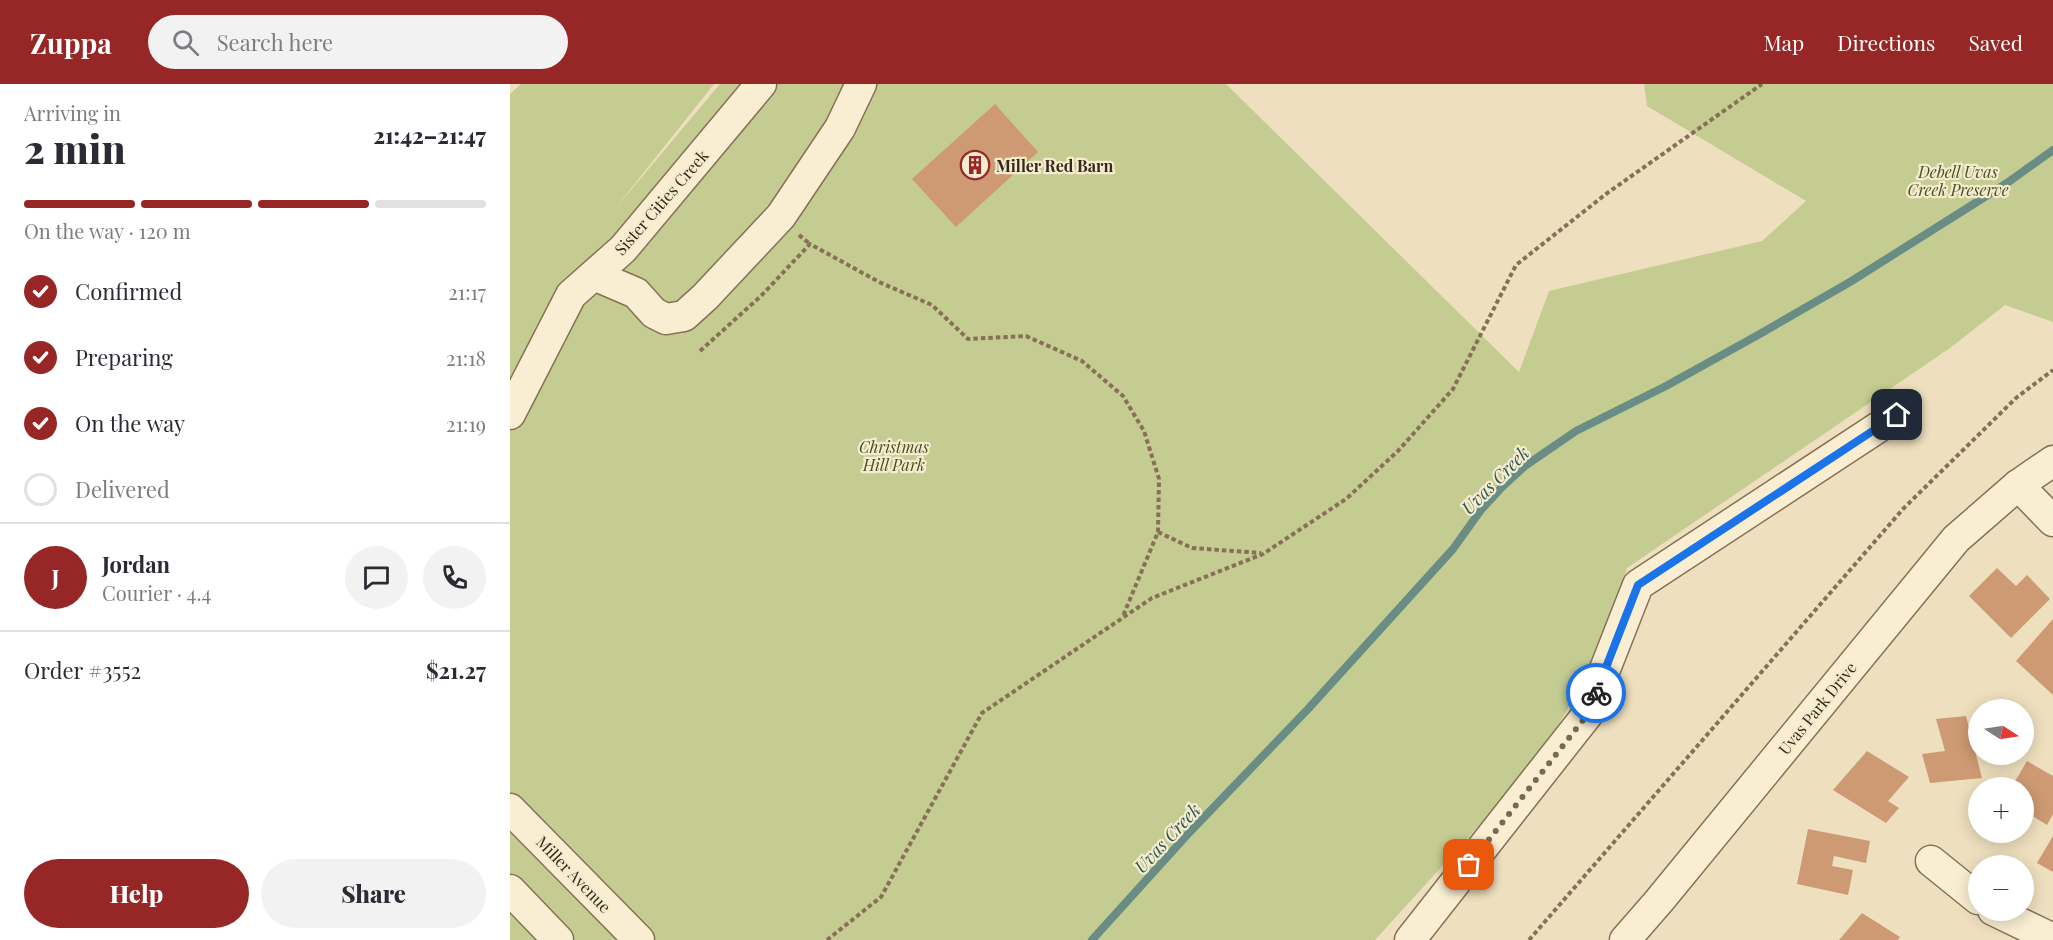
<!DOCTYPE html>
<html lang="en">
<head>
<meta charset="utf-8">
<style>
  :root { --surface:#fff; --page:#f2f2f3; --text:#2b2b33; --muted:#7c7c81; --line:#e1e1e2; --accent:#962726 }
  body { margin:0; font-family:"Playfair Display",serif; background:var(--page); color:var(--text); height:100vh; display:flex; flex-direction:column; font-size:22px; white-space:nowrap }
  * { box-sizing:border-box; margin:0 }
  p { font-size:20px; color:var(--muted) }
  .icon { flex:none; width:33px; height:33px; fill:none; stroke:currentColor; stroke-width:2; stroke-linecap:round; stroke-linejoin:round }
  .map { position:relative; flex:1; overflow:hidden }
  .drawer { display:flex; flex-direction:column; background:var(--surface); width:510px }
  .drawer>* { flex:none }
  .needle { width:39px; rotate:102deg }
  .tools { position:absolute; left:1458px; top:615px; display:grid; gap:12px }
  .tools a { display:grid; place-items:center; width:66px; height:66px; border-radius:50%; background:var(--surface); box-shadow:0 3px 15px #0003; font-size:30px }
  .pin { position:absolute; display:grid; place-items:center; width:51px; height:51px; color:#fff; margin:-26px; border-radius:12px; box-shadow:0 3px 9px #0006 }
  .courier { position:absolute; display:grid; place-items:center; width:60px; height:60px; margin:-30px; border:4px solid #1a73e8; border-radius:50%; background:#fff; color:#222; box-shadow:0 2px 8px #0007 }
  .overview em { font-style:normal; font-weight:800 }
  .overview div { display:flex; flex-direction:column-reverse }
  .overview { display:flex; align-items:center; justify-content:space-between; height:102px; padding:0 24px }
  h1 { font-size:39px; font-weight:800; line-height:45px }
  .bar { display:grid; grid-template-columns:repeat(4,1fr); gap:9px 6px; align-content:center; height:72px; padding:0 24px }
  .bar i { height:8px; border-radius:4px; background:var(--line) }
  .bar .on { background:var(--accent) }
  .bar p { grid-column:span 4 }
  .line { display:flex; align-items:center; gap:15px; padding:0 24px; border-top:2px solid var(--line) }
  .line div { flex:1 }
  .round { display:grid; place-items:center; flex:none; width:63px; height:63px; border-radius:32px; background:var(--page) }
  ol { padding:0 24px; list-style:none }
  li { display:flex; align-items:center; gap:18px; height:66px }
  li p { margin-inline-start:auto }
  li .icon { padding:6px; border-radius:50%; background:var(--accent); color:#fff; stroke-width:4 }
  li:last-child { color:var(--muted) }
  li i { width:33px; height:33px; border:3px solid var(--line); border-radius:50% }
  .action { display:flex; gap:12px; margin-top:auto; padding:12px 24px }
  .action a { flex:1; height:69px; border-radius:36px; background:var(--accent); color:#fff; font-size:24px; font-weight:800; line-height:69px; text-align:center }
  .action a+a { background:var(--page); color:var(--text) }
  header { display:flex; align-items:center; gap:36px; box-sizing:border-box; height:84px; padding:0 30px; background:var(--accent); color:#fff }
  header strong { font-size:28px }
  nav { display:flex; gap:33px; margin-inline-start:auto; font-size:21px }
  .search { width:420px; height:54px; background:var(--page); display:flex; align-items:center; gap:15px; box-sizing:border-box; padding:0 21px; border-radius:33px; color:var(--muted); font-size:22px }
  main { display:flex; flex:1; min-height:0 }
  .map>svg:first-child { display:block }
  .green { fill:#c4cc92 }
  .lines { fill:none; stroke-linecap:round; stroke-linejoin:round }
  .stream { stroke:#698d85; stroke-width:8 }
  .building { fill:#cd9a73 }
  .minor-casing { stroke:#867157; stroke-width:33 }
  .path { stroke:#867157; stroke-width:4; stroke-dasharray:4.5 3; stroke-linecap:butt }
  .minor { stroke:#f9eed1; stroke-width:30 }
  .done { stroke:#766955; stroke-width:6; stroke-dasharray:0 10.8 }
  .route { stroke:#1a73e8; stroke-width:8 }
  .labels { text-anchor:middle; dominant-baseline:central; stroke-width:4.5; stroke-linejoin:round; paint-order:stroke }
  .poi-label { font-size:16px; font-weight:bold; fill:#35291c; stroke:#f5ebce; text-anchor:start }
  .park-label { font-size:16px; font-style:italic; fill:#455222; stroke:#f5ebce }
  .street-label { font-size:16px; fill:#35291c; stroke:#f5ebce }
  .water-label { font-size:18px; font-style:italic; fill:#2a5654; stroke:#f5ebce }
</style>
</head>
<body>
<header>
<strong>Zuppa</strong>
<div class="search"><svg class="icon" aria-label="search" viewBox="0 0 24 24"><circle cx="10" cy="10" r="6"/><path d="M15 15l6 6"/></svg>Search here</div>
<nav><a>Map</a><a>Directions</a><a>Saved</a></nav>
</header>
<main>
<section class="drawer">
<div class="overview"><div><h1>2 min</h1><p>Arriving in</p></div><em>21:42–21:47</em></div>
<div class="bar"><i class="on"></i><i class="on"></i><i class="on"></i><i></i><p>On the way · 120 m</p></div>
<ol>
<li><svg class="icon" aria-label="check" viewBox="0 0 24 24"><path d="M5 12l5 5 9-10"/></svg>Confirmed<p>21:17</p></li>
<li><svg class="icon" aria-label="check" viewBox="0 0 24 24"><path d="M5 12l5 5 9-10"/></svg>Preparing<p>21:18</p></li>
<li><svg class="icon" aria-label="check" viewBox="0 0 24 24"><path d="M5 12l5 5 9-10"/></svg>On the way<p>21:19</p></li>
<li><i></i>Delivered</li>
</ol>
<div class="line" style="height:108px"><b class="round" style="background:var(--accent);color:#fff">J</b><div><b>Jordan</b><p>Courier · 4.4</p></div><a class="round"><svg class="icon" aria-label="chat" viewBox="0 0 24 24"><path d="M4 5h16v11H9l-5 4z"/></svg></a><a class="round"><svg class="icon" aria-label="phone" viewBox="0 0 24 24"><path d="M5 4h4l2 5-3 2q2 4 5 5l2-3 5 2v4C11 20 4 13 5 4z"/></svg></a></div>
<div class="line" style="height:78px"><div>Order #3552</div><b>$21.27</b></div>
<div class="action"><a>Help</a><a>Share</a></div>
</section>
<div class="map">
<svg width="1543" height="856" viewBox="0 0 1543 856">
  <rect width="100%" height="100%" fill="#eee0be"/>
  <path class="green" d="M 11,0 L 204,0 L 104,126 L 210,0 L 716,0 L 1009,288 L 1039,207 L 1252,157 L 1296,117 L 1137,22 L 1134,0 L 1543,0 L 1543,238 L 1495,221 L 1440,264 L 1117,484 L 1081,585 L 1026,679 L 865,856 L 0,856 L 0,10 Z"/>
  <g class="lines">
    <path class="stream" d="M 582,856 L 677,751 L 798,625 L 943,465 L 971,426 L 992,403 L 1015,382 L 1066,347 L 1156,302 L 1248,251 L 1340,198 L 1497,99 L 1543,66"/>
  </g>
  <g class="building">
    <path d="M 485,20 L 528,68 L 446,143 L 402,95 Z"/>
    <path d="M 1487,484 L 1506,502 L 1517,491 L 1540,515 L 1501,554 L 1459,512 Z"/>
    <path d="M 1543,535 L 1543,611 L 1506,577 Z"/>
    <path d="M 1456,632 L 1472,694 L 1420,699 L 1412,670 L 1435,667 L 1426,635 Z"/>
    <path d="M 1357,667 L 1399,693 L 1378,717 L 1389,724 L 1376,739 L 1323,706 Z"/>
    <path d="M 1517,677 L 1543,692 L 1543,730 L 1537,741 L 1514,727 L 1514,704 L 1501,704 Z"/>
    <path d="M 1298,745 L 1360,757 L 1356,779 L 1324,772 L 1322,782 L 1343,786 L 1338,811 L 1287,800 Z"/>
    <path d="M 1543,752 L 1543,788 L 1527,779 Z"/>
    <path d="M 1352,829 L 1390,853 L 1388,856 L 1329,856 Z"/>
  </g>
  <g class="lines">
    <g class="minor-casing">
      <g id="minor">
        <path d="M 84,191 L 126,209 L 144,229 L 156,235 L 174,232 L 195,213 L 271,132 L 330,44 L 351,0"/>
        <path d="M 0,330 L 61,211 L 113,165 L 251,0"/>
        <path d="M 1508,401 L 1543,437"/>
        <path d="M 0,725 L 129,856"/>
        <path d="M 1421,777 L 1468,815"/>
        <path d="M 0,806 L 48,856"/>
        <path d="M 1483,826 L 1543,855"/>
        <path d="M 900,856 L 1077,631 L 1128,501 L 1387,331"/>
        <path d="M 1115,856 L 1149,817 L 1446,455 L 1508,401 L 1543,377"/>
      </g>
    </g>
    <g class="path">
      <path d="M 289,151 L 300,160"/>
      <path d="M 190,267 L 251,212 L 300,160 L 369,198 L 422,221 L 458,255 L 516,252 L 572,277 L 613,312 L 634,347 L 649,395 L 648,448 L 613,532"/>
      <path d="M 648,448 L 682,464 L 751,469"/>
      <path d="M 317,856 L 371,813 L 472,629 L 642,514 L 753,470 L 836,415 L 888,367 L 943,305 L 1006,181 L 1096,110 L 1252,0"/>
      <path d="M 1019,856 L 1393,425 L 1506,314 L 1543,286"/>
    </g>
    <use href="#minor" class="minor"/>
  </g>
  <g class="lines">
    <path class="done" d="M 959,781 L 1077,631 L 1086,609"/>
    <path class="route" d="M 1086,609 L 1128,501 L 1387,331"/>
  </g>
  <defs>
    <g id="building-ring" transform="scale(1.5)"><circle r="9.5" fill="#f5ebce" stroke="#962726" stroke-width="1.5"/><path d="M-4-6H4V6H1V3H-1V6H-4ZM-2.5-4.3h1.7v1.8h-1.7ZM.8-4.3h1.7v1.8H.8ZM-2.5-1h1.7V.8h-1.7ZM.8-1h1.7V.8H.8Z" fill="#962726"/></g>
  </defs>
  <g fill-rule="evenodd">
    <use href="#building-ring" x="465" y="81"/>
  </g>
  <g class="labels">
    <g class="poi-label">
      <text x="486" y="81">Miller Red Barn</text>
    </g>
    <g class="park-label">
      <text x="1448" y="87">Debell Uvas<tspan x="1448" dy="18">Creek Preserve</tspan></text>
      <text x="384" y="362">Christmas<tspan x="384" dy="18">Hill Park</tspan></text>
    </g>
    <g class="street-label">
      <text transform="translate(151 118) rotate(-49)">Sister Cities Creek</text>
      <text transform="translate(1307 624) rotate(-51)">Uvas Park Drive</text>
      <text transform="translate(64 790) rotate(46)">Miller Avenue</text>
    </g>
    <g class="water-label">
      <text transform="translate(985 396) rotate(-45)">Uvas Creek</text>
      <text transform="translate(657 754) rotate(-47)">Uvas Creek</text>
    </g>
  </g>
</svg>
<div class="tools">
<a><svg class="needle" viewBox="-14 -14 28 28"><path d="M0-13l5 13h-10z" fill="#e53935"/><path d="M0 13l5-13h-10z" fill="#7c7c81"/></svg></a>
<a>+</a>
<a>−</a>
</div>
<div class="pin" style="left:959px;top:781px;background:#ea580c"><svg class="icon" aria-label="bag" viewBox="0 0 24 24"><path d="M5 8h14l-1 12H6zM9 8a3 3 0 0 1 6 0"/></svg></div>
<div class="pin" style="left:1387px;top:331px;background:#1f2937"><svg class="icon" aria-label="home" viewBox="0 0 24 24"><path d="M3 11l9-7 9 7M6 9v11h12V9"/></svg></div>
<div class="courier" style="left:1086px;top:609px"><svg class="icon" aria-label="bike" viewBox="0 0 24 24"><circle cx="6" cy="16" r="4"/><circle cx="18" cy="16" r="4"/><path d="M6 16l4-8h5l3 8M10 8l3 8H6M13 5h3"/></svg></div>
</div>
</main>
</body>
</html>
